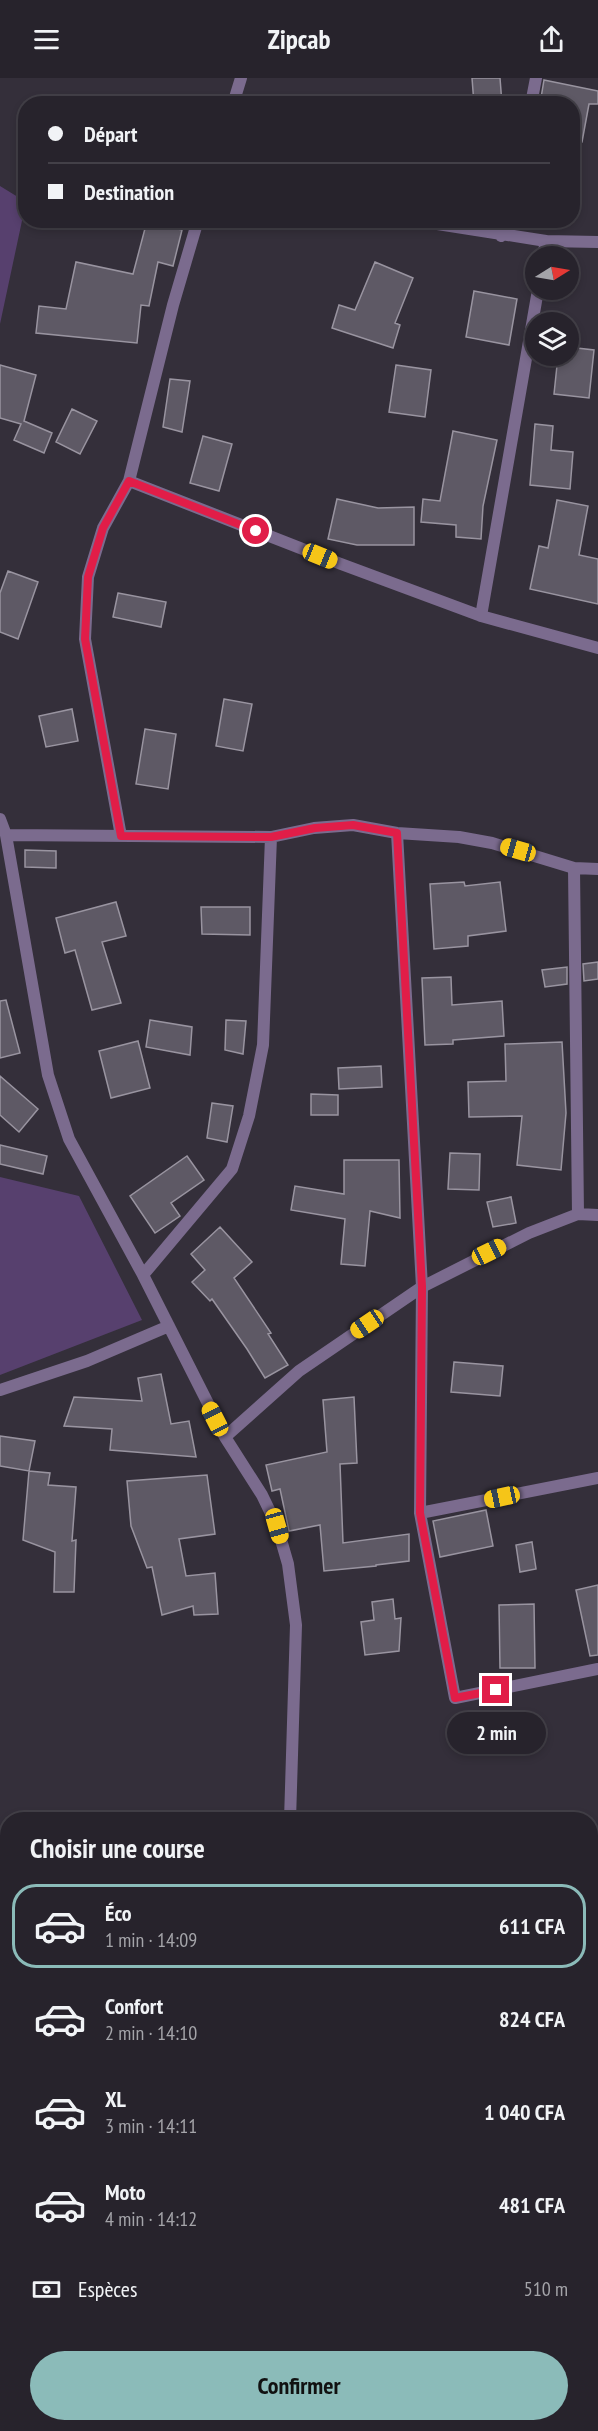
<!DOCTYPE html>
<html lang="fr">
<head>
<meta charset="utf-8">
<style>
  :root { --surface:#27232c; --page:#2f2b34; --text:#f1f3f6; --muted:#a4a4a9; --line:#434048; --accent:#8bbbb9 }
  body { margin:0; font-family:"PT Sans Narrow",sans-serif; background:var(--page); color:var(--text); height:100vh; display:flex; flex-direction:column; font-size:22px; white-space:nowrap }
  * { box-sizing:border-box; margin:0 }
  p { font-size:20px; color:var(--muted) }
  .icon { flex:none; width:33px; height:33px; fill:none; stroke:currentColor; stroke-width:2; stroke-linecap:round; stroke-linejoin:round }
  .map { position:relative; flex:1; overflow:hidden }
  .side { position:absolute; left:0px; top:1734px; width:598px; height:620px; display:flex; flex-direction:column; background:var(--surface); border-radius:24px 24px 0 0; box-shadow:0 3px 9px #0003,0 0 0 2px var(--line) }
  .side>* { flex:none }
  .top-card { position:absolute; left:18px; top:18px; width:562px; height:132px; border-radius:24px; box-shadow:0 3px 9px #0003,0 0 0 2px var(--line); display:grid; align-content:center; height:132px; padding:0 30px; background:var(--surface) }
  .needle { width:39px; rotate:79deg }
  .controls { position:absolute; left:525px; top:168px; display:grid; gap:12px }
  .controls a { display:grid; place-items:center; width:54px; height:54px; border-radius:50%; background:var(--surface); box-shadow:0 3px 9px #0003,0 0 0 2px var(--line); font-size:30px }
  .end { position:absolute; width:27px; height:27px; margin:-14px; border:8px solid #e11d48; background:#fff; box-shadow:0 0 0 3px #fff }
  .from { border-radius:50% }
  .bubble { position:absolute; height:42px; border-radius:21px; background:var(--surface); box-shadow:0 3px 9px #0003,0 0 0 2px var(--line); font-size:20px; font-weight:800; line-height:42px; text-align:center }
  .car { position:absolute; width:18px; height:36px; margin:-18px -9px; border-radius:8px; box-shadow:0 0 4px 2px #0007; background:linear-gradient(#f5c518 24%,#345 0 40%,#f5c518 0 76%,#345 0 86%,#f5c518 0) }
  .top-card b { display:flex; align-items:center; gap:21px; height:57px; font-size:22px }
  .top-card b+b { border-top:2px solid var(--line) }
  .top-card i { width:15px; height:15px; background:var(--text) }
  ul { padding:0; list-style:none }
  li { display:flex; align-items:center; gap:18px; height:84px; margin:0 12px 9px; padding:0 18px; border:3px solid transparent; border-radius:24px }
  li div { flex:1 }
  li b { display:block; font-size:22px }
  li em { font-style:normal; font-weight:800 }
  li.on { border-color:var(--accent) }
  li>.icon { width:54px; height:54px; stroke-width:1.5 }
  h2 { padding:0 30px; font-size:27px; line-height:72px }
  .pay { display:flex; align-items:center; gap:15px; height:66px; padding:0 30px; font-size:22px }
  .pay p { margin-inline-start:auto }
  .primary-button { display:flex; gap:12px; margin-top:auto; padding:12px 30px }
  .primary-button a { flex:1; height:69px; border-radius:36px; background:var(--accent); color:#111; font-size:24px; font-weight:800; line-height:69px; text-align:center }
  header { display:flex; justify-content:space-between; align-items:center; height:78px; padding:0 30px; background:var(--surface); font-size:27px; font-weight:800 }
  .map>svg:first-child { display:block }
  .built { fill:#3e3646 }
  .green { fill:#57406e }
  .building { fill:#5e5965; stroke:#9994a0; stroke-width:1.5 }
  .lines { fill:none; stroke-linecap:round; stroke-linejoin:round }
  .street { stroke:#7b6b8e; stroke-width:12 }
  .route { stroke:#e11d48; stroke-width:8 }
</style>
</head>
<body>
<header><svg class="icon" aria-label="menu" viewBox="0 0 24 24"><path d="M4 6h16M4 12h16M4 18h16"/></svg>Zipcab<svg class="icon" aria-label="share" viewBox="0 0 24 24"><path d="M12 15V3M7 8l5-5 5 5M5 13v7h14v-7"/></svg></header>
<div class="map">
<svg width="598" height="2353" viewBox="0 0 598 2353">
  <rect width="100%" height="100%" fill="#342f3a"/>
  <path class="built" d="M200,2346H452V2353H199Z"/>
  <path class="green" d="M0,108L26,124L0,246Z
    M0,1099L79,1118L142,1242L0,1297Z"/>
  <path class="building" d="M472,0H500L502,26H474Z
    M544,2L598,13V26H589L582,64L573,63V26H540Z
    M147,143L182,152L173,188L158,184L149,228L141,227L137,265L36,255L39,228L66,231L76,184L133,196Z
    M375,184L413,200L395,245L400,247L393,270L332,250L339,227L355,232Z
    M474,213L517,221L509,267L466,259Z
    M568,269L594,272L589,320L554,316L558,278H568Z
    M0,287L36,297L24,343L52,355L44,375L14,362L21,346L0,340Z
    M396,287L431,292L425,339L389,334Z
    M170,301L190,303L182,354L163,349Z
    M72,331L97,343L80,376L56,364Z
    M535,346L553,348L551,372L573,374L570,411L530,407Z
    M453,353L497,362L483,428L481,461L456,459V447L421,444L423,421L440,423Z
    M203,358L232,366L219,413L190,405Z
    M337,421L378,430L414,429V467H357L328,461Z
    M557,422L588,428L579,477L598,481V526L530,511L539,468L548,470Z
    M8,493L38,504L18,561L0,554V515Z
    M118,515L166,524L161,549L113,539Z
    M224,621L252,626L243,673L216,668Z
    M72,631L78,663L46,669L39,638Z
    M145,651L176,656L168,711L136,706Z
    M25,772L56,773V790L25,789Z
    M464,804L465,808L500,804L506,853L468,858V868L434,871L430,806Z
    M116,824L126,858L102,864L121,925L92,932L75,872L65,875L56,840Z
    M201,829H250V857L202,856Z
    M598,884V901L584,903L583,886Z
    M567,889V906L545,909L542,892Z
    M451,899L452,927L502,923L504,958L453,962V966L425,967L422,900Z
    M6,922L20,975L0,980V923Z
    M150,942L192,949L190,977L146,969Z
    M226,942L246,943L243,976L225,972Z
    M138,963L150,1010L111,1020L99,973Z
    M562,964L566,1035L561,1092L517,1087L522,1038L469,1039L468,1004L506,1003L505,966Z
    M381,988L382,1009L339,1011L338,990Z
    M0,998L38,1031L19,1054L0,1037Z
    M311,1016L338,1017V1037H311Z
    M212,1025L233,1028L227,1064L207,1060Z
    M0,1067L47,1078L43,1096L0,1086Z
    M450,1075L480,1076L479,1112L448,1111Z
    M187,1078L204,1102L171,1125L180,1138L155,1155L130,1118Z
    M344,1082H399L400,1140L370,1133L365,1188L341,1186L345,1141L291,1132L295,1108L344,1116Z
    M511,1119L516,1145L493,1149L487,1124Z
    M220,1149L252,1184L234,1200L271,1255L268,1256L288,1287L265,1300L247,1271L212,1221L210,1223L192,1204L205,1192L191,1176Z
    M454,1284L503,1288L500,1318L451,1314Z
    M161,1296L171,1346L189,1343L196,1379L110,1372L112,1351L64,1348L74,1319L142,1323L138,1300Z
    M354,1319L357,1385L340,1386L343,1465L409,1456V1483L376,1487V1488L324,1493L320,1447L289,1453L280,1411L272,1413L266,1387L327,1374L323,1322Z
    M0,1358L35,1363L29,1393L0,1388Z
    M29,1393L50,1395L48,1407L76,1409L72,1463L76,1462L74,1514H54L55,1474L23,1462Z
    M207,1397L215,1456L179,1461L186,1498L215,1495L218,1536L194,1537L193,1528L162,1537L152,1489L147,1490L131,1448L127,1403Z
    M486,1432L493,1468L440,1479L433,1443Z
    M532,1464L536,1491L520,1494L516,1467Z
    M598,1507V1577L590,1578L576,1512Z
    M393,1521L395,1541L401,1540L399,1573L365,1577L361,1544L374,1542L372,1524Z
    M534,1526L535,1590H500L499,1527Z"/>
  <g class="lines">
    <path class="street" d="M233,26L241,0
      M531,26L536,0
      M412,142L546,163L598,164
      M501,158L505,142
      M543,178L546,163
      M129,403L341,486L481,538L598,570
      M481,538L538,212
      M0,741L6,757L48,997L69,1061L143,1197L225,1359L262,1417L277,1448L288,1486L296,1547L290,1742
      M397,755L422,1209L420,1435L455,1620L598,1591
      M6,757L271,759L314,750L353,747L397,755L459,759L492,765L574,790L598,791
      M121,758L85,561L88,499L103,450L129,403L173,227L198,142
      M574,790L578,1136
      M143,1197L232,1091L249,1038L263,967L271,759
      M0,1312L87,1283L169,1248
      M225,1359L299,1293L422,1209L529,1155L578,1136L598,1137
      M420,1435L598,1400
      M291,1739L309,1742
      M591,1761H598
      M0,2078L8,2079
      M591,2080L598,2079
      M0,2256L8,2257
      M191,2353L192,2346
      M466,2353V2346"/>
  </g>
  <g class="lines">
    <path class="route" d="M256,453L129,403L103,450L88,499L85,561L121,758L271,759L315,750L353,747L397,755L422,1209L420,1435L455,1620L496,1612"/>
  </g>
</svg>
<div class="controls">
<a><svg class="needle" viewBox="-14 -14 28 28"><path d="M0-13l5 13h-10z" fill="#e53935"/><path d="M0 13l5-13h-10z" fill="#a4a4a9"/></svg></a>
<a><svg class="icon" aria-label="layers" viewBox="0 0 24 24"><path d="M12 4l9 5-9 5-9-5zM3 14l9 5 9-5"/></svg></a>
</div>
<i class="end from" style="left:256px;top:453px"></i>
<i class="end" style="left:496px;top:1612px"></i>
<div class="bubble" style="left:447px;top:1634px;width:99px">2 min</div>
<i class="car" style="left:320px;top:478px;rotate:112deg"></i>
<i class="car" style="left:518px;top:772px;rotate:286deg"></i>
<i class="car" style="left:489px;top:1174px;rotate:64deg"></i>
<i class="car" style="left:367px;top:1246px;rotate:236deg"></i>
<i class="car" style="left:215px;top:1341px;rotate:333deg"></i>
<i class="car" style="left:502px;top:1419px;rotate:258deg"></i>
<i class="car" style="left:277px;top:1448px;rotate:164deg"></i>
<div class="top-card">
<b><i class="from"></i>Départ</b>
<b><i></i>Destination</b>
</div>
<section class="side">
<h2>Choisir une course</h2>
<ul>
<li class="on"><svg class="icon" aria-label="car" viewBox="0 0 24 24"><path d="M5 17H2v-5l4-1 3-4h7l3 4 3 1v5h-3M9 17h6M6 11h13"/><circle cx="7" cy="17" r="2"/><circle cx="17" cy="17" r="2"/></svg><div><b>Éco</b><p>1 min · 14:09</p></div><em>611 CFA</em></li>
<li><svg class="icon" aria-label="car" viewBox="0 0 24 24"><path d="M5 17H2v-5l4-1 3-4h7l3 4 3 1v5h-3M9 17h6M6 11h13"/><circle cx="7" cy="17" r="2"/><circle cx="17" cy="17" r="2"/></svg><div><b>Confort</b><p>2 min · 14:10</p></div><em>824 CFA</em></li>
<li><svg class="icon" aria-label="car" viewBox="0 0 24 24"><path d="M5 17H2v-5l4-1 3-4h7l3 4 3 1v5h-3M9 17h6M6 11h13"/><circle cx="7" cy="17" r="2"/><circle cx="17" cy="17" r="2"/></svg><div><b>XL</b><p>3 min · 14:11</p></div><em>1 040 CFA</em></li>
<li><svg class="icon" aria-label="car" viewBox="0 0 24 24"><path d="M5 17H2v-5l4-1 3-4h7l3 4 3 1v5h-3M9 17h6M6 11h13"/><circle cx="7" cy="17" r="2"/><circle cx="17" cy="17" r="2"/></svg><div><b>Moto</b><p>4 min · 14:12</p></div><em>481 CFA</em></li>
</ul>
<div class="pay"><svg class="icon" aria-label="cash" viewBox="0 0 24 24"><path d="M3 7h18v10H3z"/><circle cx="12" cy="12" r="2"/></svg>Espèces<p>510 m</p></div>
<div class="primary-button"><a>Confirmer</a></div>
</section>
</div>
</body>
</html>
